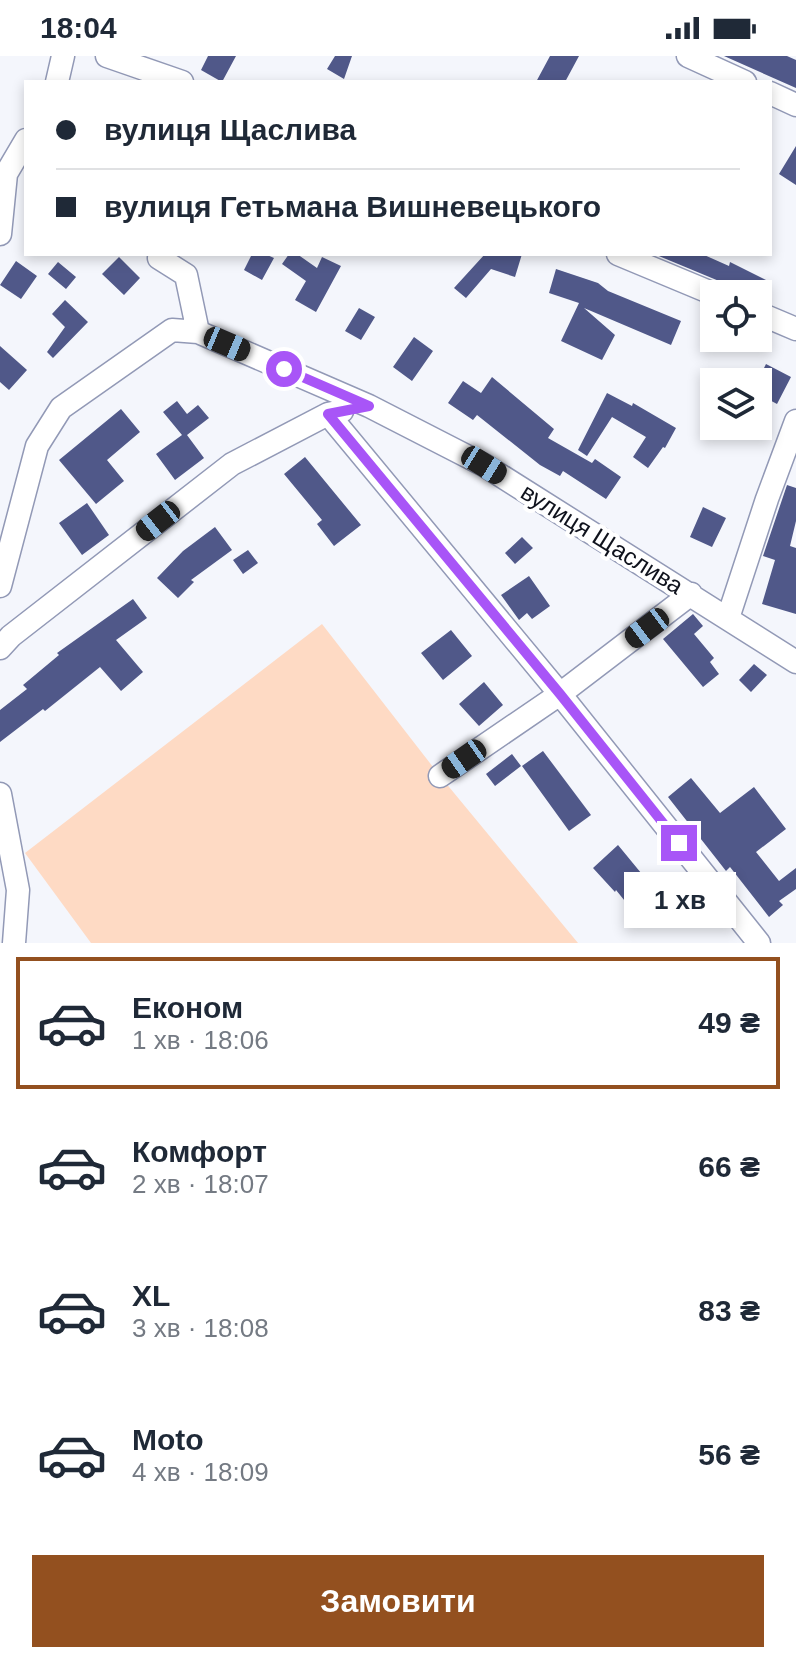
<!DOCTYPE html>
<html lang="uk">
<head>
<meta charset="utf-8">
<style>
  :root { --surface:#fff; --page:#f2f2f3; --text:#1f2937; --muted:#747a83; --line:#e0e1e3; --accent:#93501f }
  body { margin:0; font-family:Arial,sans-serif; background:var(--page); color:var(--text); height:100vh; display:flex; flex-direction:column; font-size:30px; white-space:nowrap }
  * { box-sizing:border-box; margin:0 }
  p { font-size:26px; color:var(--muted) }
  .icon { flex:none; width:44px; height:44px; fill:none; stroke:currentColor; stroke-width:2; stroke-linecap:round; stroke-linejoin:round }
  .map { position:relative; height:887px; overflow:hidden }
  .sheet { display:flex; flex-direction:column; background:var(--surface); flex:1 }
  .sheet>* { flex:none }
  .hud { position:absolute; left:24px; top:24px; width:748px; height:176px; border-radius:0px; box-shadow:0 4px 12px #0003; display:grid; align-content:center; height:176px; padding:0 32px; background:var(--surface) }
  .controls { position:absolute; left:700px; top:224px; display:grid; gap:16px }
  .controls a { display:grid; place-items:center; width:72px; height:72px; border-radius:0px; background:var(--surface); box-shadow:0 4px 12px #0003; font-size:40px }
  .end { position:absolute; width:36px; height:36px; margin:-18px; border:10px solid #a855f7; background:#fff; box-shadow:0 0 0 4px #fff }
  .from { border-radius:50% }
  .bubble { position:absolute; height:56px; border-radius:0px; background:var(--surface); box-shadow:0 4px 12px #0003; font-size:26px; font-weight:700; line-height:56px; text-align:center }
  .car { position:absolute; width:24px; height:48px; margin:-24px -12px; border-radius:10px; box-shadow:0 0 6px 2px #0007; background:linear-gradient(#222 24%,#8ab4d8 0 40%,#222 0 76%,#8ab4d8 0 86%,#222 0) }
  .hud b { display:flex; align-items:center; gap:28px; height:76px; font-size:30px }
  .hud b+b { border-top:2px solid var(--line) }
  .hud i { width:20px; height:20px; background:var(--text) }
  ul { padding:14px 0 0; list-style:none }
  li { display:flex; align-items:center; gap:24px; height:132px; margin:0 16px 12px; padding:0 16px; border:4px solid transparent; border-radius:0px }
  li div { flex:1 }
  li b { display:block; font-size:30px }
  li em { font-style:normal; font-weight:700 }
  li.selected { border-color:var(--accent) }
  li>.icon { width:72px; height:72px; stroke-width:1.5 }
  .action { display:flex; gap:16px; margin-top:auto; padding:16px 32px }
  .action a { flex:1; height:92px; border-radius:0px; background:var(--accent); color:#fff; font-size:32px; font-weight:700; line-height:92px; text-align:center }
  .status { display:flex; justify-content:space-between; align-items:center; height:56px; padding:0 40px; background:var(--surface); direction:ltr }
  .status svg { height:22px; fill:currentColor }
  .map>svg:first-child { display:block }
  .green { fill:#fedac4 }
  .building { fill:#505889 }
  .lines { fill:none; stroke-linecap:round; stroke-linejoin:round }
  .minor-casing { stroke:#9299b6; stroke-width:25 }
  .minor { stroke:#fff; stroke-width:22 }
  .route { stroke:#a855f7; stroke-width:10 }
  .labels { text-anchor:middle; stroke-width:8; stroke-linejoin:round; paint-order:stroke }
  .street-label { font-size:24px; fill:#0f121c; stroke:#fff }
</style>
</head>
<body>
<div class="status"><b>18:04</b><svg viewBox="0 0 49 12"><path d="M0 12V9h3v3zM5 12V6h3v6zM10 12V3h3v9zM15 12V0h3v12zM26 1h20v11H26zM47 4h2v5h-2z"/></svg></div>
<div class="map">
<svg width="796" height="887" viewBox="0 0 796 887">
  <rect width="100%" height="100%" fill="#f4f6fc"/>
  <path class="green" d="M322,568L440,720L578,887H91L25,797Z"/>
  <path class="building" d="M208,0H236L222,26L201,14Z
    M335,0H352L344,23L327,13Z
    M550,0H579L565,26H536Z
    M724,0H787L796,4V32Z
    M796,90V129L779,118Z
    M252,198H265L274,202L262,224L244,214Z
    M289,198H297L317,212L322,201L341,210L316,256L295,244L306,225L282,208Z
    M485,198H522L515,221L491,213L466,242L454,232Z
    M654,198H702L729,210L730,206L770,226L763,238H728L726,230L719,225Z
    M119,201L140,222L124,239L102,218Z
    M16,205L37,220L21,243L0,229Z
    M58,206L76,221L66,233L48,218Z
    M556,213L598,227L608,235L681,265L671,289L584,252L615,279L602,304L561,285L579,247L549,237Z
    M65,244L88,266L53,302L47,296L65,271L52,258Z
    M359,252L375,261L361,284L345,275Z
    M414,281L433,295L412,325L393,311Z
    M0,290L27,314L9,334L0,326Z
    M766,308L791,321L777,348L758,338V324Z
    M492,321L554,373L548,382L592,407L595,403L621,421L606,443L563,415L560,420L540,409L477,359L473,364L448,347L463,325L481,337Z
    M607,337L632,350L633,347L676,372L665,392L663,391L648,412L633,401L646,381L612,361L587,400L578,394Z
    M177,345L187,358L198,349L209,362L187,379L204,402L175,424L156,398L182,379L163,356Z
    M121,353L140,376L107,404L124,425L96,448L59,404Z
    M305,401L361,469L334,490L317,468L322,464L284,418Z
    M787,429L796,432V465L790,490L796,492V558L762,548L775,504L763,500Z
    M87,447L109,479L82,499L59,467Z
    M703,451L726,462L712,491L690,481Z
    M215,471L232,494L191,524L194,526L178,542L157,522L183,495Z
    M522,481L533,492L515,508L505,497Z
    M248,494L258,507L243,518L233,504Z
    M529,520L550,550L532,563L527,557L519,564L501,539Z
    M133,543L147,562L116,584L143,616L121,635L100,611L45,655L43,653L0,686V654L27,633L23,629L59,599L57,597Z
    M693,558L703,570L694,578L714,602L710,606L719,618L703,631L663,583Z
    M451,574L472,600L443,624L421,597Z
    M754,608L767,619L751,636L739,624Z
    M484,626L503,649L479,670L459,648Z
    M543,695L591,759L569,775L522,710Z
    M512,698L521,710L495,730L486,718Z
    M691,722L720,757L754,731L786,773L756,796L779,825L796,812V833L779,845L783,849L769,861L730,811L726,815L668,741Z
    M618,789L669,851L645,870L616,834L615,836L593,812Z"/>
  <g class="lines">
    <defs>
      <path id="minor" d="M107,0L182,26
        M688,0L745,26
        M57,26L63,0
        M770,37L796,49
        M0,178L6,118L26,84
        M618,198L714,238
        M159,202L186,219L198,276
        M758,257L796,273
        M328,358L560,638L759,887
        M0,530L37,390L61,352L172,274L198,276L369,350L484,409L796,606
        M728,562L767,443L796,365
        M0,592L11,580L232,408L328,358L342,355
        M440,720L560,638L691,538
        M0,738L18,834L14,887"/>
    </defs>
    <use href="#minor" class="minor-casing"/>
    <use href="#minor" class="minor"/>
  </g>
  <g class="lines">
    <path class="route" d="M284,313L369,350L328,358L560,638L679,787"/>
  </g>
  <g class="labels">
    <g class="street-label">
      <text transform="translate(602 483) rotate(32)" y="8">вулиця Щаслива</text>
    </g>
  </g>
</svg>
<div class="controls">
<a><svg class="icon" aria-label="locate" viewBox="0 0 24 24"><circle cx="12" cy="12" r="6"/><path d="M12 2v4M12 18v4M2 12h4M18 12h4"/></svg></a>
<a><svg class="icon" aria-label="layers" viewBox="0 0 24 24"><path d="M12 4l9 5-9 5-9-5zM3 14l9 5 9-5"/></svg></a>
</div>
<i class="end from" style="left:284px;top:313px"></i>
<i class="end" style="left:679px;top:787px"></i>
<div class="bubble" style="left:624px;top:816px;width:112px">1 хв</div>
<i class="car" style="left:227px;top:288px;rotate:113deg"></i>
<i class="car" style="left:484px;top:409px;rotate:122deg"></i>
<i class="car" style="left:158px;top:465px;rotate:232deg"></i>
<i class="car" style="left:647px;top:572px;rotate:233deg"></i>
<i class="car" style="left:464px;top:703px;rotate:235deg"></i>
<div class="hud">
<b><i class="from"></i>вулиця Щаслива</b>
<b><i></i>вулиця Гетьмана Вишневецького</b>
</div>
</div>
<section class="sheet">
<ul>
<li class="selected"><svg class="icon" aria-label="car" viewBox="0 0 24 24"><path d="M5 17H2v-5l4-1 3-4h7l3 4 3 1v5h-3M9 17h6M6 11h13"/><circle cx="7" cy="17" r="2"/><circle cx="17" cy="17" r="2"/></svg><div><b>Економ</b><p>1 хв · 18:06</p></div><em>49 ₴</em></li>
<li><svg class="icon" aria-label="car" viewBox="0 0 24 24"><path d="M5 17H2v-5l4-1 3-4h7l3 4 3 1v5h-3M9 17h6M6 11h13"/><circle cx="7" cy="17" r="2"/><circle cx="17" cy="17" r="2"/></svg><div><b>Комфорт</b><p>2 хв · 18:07</p></div><em>66 ₴</em></li>
<li><svg class="icon" aria-label="car" viewBox="0 0 24 24"><path d="M5 17H2v-5l4-1 3-4h7l3 4 3 1v5h-3M9 17h6M6 11h13"/><circle cx="7" cy="17" r="2"/><circle cx="17" cy="17" r="2"/></svg><div><b>XL</b><p>3 хв · 18:08</p></div><em>83 ₴</em></li>
<li><svg class="icon" aria-label="car" viewBox="0 0 24 24"><path d="M5 17H2v-5l4-1 3-4h7l3 4 3 1v5h-3M9 17h6M6 11h13"/><circle cx="7" cy="17" r="2"/><circle cx="17" cy="17" r="2"/></svg><div><b>Moto</b><p>4 хв · 18:09</p></div><em>56 ₴</em></li>
</ul>
<div class="action"><a>Замовити</a></div>
</section>
</body>
</html>
